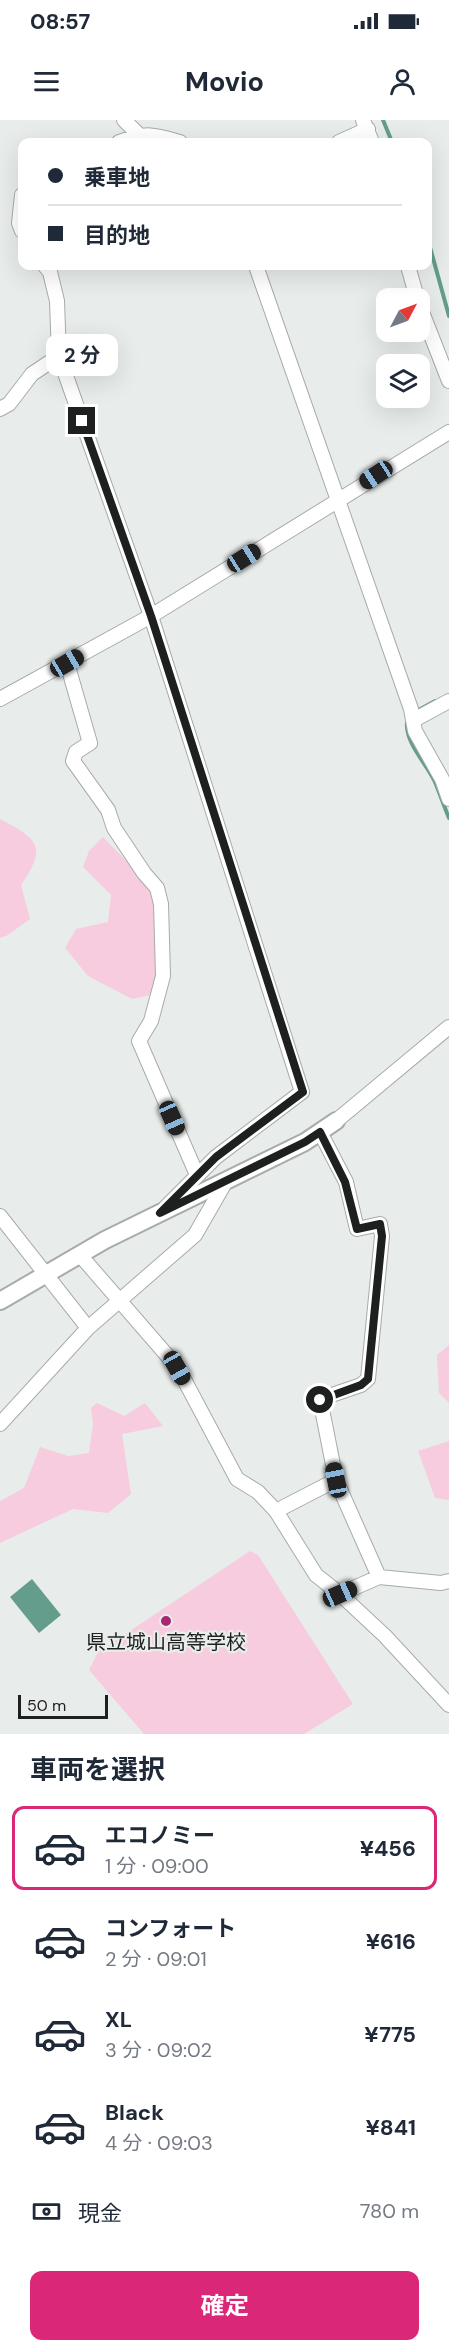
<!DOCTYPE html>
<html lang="ja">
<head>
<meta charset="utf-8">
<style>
  :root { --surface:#fff; --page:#f6f6f7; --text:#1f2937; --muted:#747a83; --line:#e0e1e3; --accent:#db2777 }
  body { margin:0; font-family:"DM Sans","Noto Sans JP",sans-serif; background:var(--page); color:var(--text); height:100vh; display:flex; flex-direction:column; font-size:22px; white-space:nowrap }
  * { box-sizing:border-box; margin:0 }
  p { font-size:20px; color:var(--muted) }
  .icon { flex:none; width:33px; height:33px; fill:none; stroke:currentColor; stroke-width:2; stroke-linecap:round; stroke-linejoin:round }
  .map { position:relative; height:1614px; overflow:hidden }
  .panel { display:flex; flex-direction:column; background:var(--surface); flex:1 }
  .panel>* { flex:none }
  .banner { position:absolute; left:18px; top:18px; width:414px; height:132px; border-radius:12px; box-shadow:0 6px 24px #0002; display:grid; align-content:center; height:132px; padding:0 30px; background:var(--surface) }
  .needle { width:39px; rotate:49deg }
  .controls { position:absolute; left:376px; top:168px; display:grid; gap:12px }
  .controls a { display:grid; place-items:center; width:54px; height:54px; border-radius:12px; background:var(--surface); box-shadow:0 6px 24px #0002; font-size:30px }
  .scale { position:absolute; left:18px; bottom:15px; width:90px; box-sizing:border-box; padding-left:6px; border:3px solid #1e1f1f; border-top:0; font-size:16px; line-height:21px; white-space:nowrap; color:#1e1f1f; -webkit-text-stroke:4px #e8edeb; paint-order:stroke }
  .end { position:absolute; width:27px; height:27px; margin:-14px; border:8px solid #1e1f1f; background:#fff; box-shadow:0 0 0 3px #fff }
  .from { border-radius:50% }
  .bubble { position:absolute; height:42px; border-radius:12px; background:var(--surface); box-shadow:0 6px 24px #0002; font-size:20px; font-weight:700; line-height:42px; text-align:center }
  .car { position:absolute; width:18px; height:36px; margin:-18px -9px; border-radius:8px; box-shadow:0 0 4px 2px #0007; background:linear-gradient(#222 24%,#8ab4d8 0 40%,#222 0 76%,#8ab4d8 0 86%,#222 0) }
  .banner b { display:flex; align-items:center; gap:21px; height:57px; font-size:22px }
  .banner b+b { border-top:2px solid var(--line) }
  .banner i { width:15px; height:15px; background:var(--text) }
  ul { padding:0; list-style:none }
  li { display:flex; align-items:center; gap:18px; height:84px; margin:0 12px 9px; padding:0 18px; border:3px solid transparent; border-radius:12px }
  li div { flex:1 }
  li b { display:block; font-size:22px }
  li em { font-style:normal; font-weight:700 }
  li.current { border-color:var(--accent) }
  li>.icon { width:54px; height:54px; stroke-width:1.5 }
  h2 { padding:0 30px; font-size:27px; line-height:72px }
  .pay { display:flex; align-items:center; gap:15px; height:66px; padding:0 30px; font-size:22px }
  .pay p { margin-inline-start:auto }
  .primary-button { display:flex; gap:12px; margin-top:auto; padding:12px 30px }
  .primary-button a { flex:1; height:69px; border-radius:12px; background:var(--accent); color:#fff; font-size:24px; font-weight:700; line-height:69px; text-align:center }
  .status { display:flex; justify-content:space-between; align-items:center; height:42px; padding:0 30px; background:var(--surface); direction:ltr }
  .status svg { height:16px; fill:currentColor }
  header { display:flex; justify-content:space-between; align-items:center; height:78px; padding:0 30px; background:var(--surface); font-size:27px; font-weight:700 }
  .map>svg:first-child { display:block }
  .green { fill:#f7ccde }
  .water { fill:#649d8b }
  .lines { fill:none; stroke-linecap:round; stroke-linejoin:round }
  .stream { stroke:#649d8b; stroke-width:4 }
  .minor-casing { stroke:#a7aba9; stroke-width:16 }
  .tertiary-casing { stroke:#a7aba9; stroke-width:20 }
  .minor { stroke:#fff; stroke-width:14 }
  .tertiary { stroke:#fff; stroke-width:16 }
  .route { stroke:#1e1f1f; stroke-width:8 }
  .poi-dot { fill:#ab2772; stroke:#e8edeb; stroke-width:2 }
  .labels { text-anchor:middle; stroke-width:4.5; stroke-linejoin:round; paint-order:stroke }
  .poi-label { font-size:20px; fill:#1e1f1f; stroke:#e8edeb }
</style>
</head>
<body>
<div class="status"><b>08:57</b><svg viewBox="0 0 49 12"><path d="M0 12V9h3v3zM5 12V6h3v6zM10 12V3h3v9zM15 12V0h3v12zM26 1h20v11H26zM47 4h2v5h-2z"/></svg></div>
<header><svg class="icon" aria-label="menu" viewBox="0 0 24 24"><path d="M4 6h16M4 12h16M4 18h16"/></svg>Movio<svg class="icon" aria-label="person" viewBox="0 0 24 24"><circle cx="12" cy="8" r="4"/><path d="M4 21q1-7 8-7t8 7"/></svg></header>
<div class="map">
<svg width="449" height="1614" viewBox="0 0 449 1614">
  <rect width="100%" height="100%" fill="#e8edeb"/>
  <path class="green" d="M0,699C38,719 48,726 21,765L30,799L8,815L0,818Z
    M103,717L138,753L154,776L157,855L151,875L132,879L88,856L65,828L76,809L108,802L111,775L83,747L89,731Z
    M449,1225V1283L439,1273L437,1235Z
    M97,1283L124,1296L145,1283L163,1306L122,1314L131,1374L108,1393L73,1389L0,1423V1381L24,1368L40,1327L68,1336L89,1333L93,1304L91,1288Z
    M449,1321V1380L435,1378L418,1331Z
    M250,1431L258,1435L353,1584L304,1614H144L89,1550L98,1532Z"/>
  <path class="water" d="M32,1459L61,1495L39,1513L10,1477Z"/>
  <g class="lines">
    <path class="stream" d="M383,0L392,22
      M428,120L449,196
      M415,592L435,581
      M407,602C405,623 427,644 435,662C440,674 444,686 449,698"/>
    <defs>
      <path id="minor" d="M124,0L139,15
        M363,0L372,22
        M119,22C147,12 151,14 180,22
        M339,22L368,9
        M22,75L19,103L22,111
        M45,146L50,152L57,181L59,236L151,496L302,972L216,1037L165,1088
        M256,146L411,589L415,611L442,659L449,679
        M408,146L417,178
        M420,187L449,261
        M0,289L9,284L32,254L59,236
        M67,543L90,623L76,632L73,641L108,690L114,708L144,753L157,768L161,784L163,856L151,901L139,921L197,1055
        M0,579L151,496L449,312
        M414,600L449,581
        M336,1001L449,907
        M0,1096L88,1208
        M80,1135L178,1248L237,1359L258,1372L276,1391L316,1455L340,1474L385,1516L449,1585
        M0,1304L88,1208L195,1115L226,1061
        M336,1360L379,1457
        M276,1391L336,1360L320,1279L361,1265L368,1259L382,1116L380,1104L357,1109L346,1062L320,1012
        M340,1474L379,1457L441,1463L449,1461"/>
      <path id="tertiary" d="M0,1181L105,1120L305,1022L336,1001"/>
    </defs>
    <use href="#minor" class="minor-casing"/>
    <use href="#tertiary" class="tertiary-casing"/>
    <use href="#minor" class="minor"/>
    <use href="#tertiary" class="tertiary"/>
  </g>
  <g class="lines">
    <path class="route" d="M82,301L151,496L303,972L216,1037L160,1093L305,1022L320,1012L345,1062L357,1109L380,1104L382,1116L368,1259L361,1265L320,1280"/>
  </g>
  <circle class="poi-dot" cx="166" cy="1501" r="6"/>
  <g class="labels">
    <g class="poi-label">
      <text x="166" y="1529">県立城山高等学校</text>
    </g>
  </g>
</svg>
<div class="controls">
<a><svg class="needle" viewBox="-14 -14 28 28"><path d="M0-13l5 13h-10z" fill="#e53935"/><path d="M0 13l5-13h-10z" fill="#747a83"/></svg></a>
<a><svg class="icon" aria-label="layers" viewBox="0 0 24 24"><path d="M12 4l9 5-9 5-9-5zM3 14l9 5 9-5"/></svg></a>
</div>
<div class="scale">50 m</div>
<i class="end from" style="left:320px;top:1280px"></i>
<i class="end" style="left:82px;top:301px"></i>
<div class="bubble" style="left:46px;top:214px;width:72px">2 分</div>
<i class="car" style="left:376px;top:355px;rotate:237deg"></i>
<i class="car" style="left:244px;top:438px;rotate:58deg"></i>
<i class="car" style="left:67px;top:543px;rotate:60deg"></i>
<i class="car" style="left:172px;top:998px;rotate:156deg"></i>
<i class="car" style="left:177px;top:1248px;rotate:151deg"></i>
<i class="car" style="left:336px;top:1360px;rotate:349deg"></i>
<i class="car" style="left:340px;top:1474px;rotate:66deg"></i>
<div class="banner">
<b><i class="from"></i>乗車地</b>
<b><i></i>目的地</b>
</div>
</div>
<section class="panel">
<h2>車両を選択</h2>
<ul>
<li class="current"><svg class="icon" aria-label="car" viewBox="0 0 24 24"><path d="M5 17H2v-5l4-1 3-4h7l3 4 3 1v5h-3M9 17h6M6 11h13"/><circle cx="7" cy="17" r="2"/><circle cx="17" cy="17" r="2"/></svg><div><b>エコノミー</b><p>1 分 · 09:00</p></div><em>¥456</em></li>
<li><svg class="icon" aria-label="car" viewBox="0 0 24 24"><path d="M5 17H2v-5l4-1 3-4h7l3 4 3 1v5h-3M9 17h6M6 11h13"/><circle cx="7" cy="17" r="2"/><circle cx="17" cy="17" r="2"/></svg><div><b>コンフォート</b><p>2 分 · 09:01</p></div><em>¥616</em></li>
<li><svg class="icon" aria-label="car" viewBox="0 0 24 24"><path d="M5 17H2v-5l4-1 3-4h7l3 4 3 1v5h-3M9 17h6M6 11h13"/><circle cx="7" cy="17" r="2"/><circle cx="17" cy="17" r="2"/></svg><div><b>XL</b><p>3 分 · 09:02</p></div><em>¥775</em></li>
<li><svg class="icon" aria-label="car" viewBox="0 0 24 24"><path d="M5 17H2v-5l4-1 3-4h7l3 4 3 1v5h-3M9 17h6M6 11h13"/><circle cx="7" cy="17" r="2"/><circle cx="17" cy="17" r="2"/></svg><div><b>Black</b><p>4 分 · 09:03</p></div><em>¥841</em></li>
</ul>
<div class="pay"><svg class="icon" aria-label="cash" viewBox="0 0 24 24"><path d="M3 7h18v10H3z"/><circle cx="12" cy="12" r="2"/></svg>現金<p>780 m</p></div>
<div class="primary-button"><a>確定</a></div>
</section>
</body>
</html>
